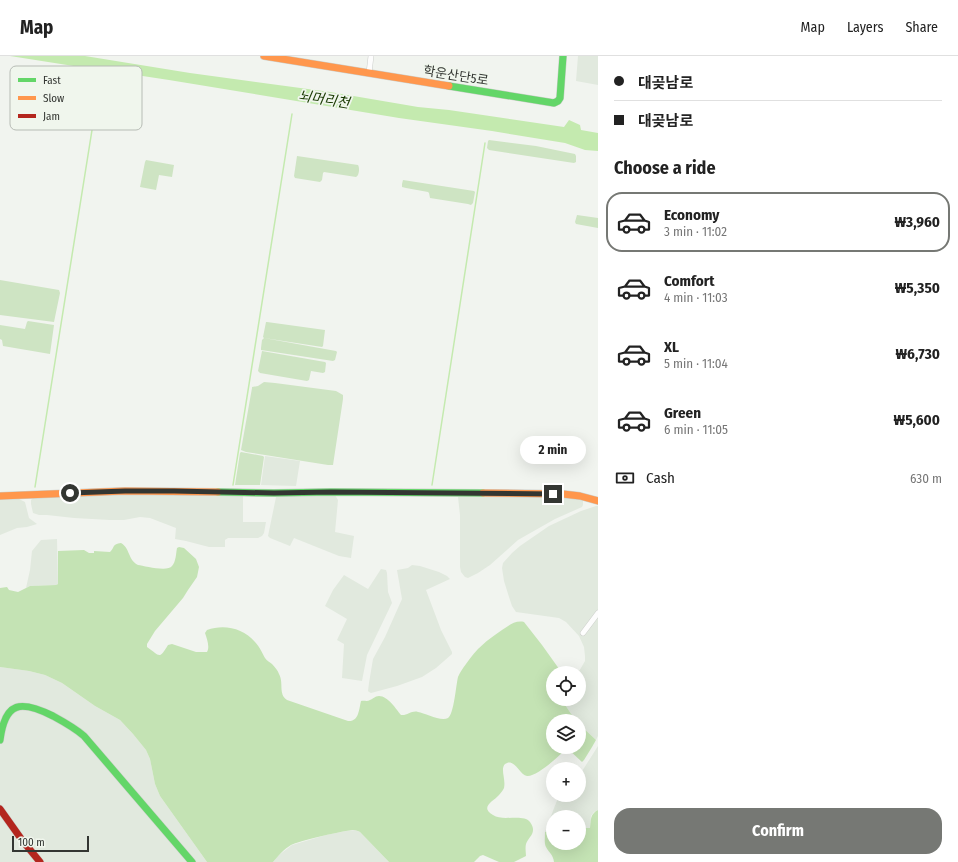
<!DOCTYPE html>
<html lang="en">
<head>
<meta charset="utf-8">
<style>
  :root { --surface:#fff; --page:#f6f6f6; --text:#222; --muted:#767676; --line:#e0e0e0; --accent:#767874 }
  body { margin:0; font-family:"Fira Sans Condensed","Noto Sans KR",sans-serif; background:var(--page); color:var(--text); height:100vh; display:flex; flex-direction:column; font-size:15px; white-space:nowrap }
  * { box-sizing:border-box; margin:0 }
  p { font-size:13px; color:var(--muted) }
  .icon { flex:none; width:22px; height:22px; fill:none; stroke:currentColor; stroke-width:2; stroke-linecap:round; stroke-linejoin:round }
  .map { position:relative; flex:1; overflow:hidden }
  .drawer { display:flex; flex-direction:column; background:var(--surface); width:360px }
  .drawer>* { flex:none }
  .top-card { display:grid; align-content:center; height:88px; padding:0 16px; background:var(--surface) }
  .tools { position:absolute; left:546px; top:610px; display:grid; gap:8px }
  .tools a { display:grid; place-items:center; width:40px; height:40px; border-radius:50%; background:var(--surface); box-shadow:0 4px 16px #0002; font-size:20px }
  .scale { position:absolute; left:12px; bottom:10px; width:77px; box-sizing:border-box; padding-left:4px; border:2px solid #333632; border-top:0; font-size:11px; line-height:14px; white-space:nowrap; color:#333632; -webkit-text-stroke:3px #f0f6ed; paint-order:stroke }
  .end { position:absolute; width:18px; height:18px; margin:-9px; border:5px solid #333632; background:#fff; box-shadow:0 0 0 2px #fff }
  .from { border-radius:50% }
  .bubble { position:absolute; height:28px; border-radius:14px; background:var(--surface); box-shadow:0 4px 16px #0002; font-size:13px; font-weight:700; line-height:28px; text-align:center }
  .top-card b { display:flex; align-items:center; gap:14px; height:38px; font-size:15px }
  .top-card b+b { border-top:1px solid var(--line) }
  .top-card i { width:10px; height:10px; background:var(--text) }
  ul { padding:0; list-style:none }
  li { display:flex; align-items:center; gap:12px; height:60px; margin:0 8px 6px; padding:0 8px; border:2px solid transparent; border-radius:16px }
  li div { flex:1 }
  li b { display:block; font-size:15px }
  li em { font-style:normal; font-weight:700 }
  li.selected { border-color:var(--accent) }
  li>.icon { width:36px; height:36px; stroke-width:1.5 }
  h2 { padding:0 16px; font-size:18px; line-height:48px }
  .pay { display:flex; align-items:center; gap:10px; height:44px; padding:0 16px; font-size:15px }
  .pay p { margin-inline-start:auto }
  .cta { display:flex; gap:8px; margin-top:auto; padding:8px 16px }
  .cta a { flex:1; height:46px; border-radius:16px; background:var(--accent); color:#fff; font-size:16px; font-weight:700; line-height:46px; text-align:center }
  header { display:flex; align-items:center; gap:24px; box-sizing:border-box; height:56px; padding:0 20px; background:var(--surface); border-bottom:1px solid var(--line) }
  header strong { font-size:19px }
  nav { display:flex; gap:22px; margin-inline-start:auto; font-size:14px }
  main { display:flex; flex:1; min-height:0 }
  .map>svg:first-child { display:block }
  .built { fill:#e1e9de }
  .green { fill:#cee4c3 }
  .forest { fill:#c4e3b4 }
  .water { fill:#c4eaaf }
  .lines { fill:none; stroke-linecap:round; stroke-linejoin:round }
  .stream { stroke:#c4eaaf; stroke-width:1.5 }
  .street-casing { stroke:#ccceca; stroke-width:6 }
  .fast-casing { stroke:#ccceca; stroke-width:8 }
  .slow-casing { stroke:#ccceca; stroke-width:8 }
  .jam-casing { stroke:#ccceca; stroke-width:8 }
  .street { stroke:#fdfdfd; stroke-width:5 }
  .fast { stroke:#63d668; stroke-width:7 }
  .slow { stroke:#ff974d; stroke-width:7 }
  .jam { stroke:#b3261e; stroke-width:7 }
  .route { stroke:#333632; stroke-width:5 }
  .labels { text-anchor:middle; stroke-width:3.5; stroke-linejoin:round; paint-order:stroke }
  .street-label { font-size:13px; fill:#333632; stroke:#f0f6ed }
  .water-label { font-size:14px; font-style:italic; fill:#183900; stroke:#f0f6ed }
  .key { fill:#f0f6ed; stroke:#b7bcb5; stroke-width:1 }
  .key-label { font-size:11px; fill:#333632 }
</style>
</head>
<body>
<header>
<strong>Map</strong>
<nav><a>Map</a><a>Layers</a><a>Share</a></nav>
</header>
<main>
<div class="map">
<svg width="598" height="806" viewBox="0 0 598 806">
  <rect width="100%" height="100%" fill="#f1f4ef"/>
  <path class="built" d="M578,0H598V29L576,25Z
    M265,400L300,405L296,430L261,429Z
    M119,438L243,439V466H266L264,477L262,480L258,482H228L225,484V491H209L186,485L175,483L176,472L150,462L140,461L124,464H110L74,462L47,459H39L33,457L31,448V444L33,442Z
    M279,439H335L338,444L335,476L354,480L351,502L339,500L294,482L290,490L270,482L268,480L275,446L276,441Z
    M458,441H565L582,443L583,445V449L582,451L555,463L518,484L490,509L478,517L468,522L465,521L461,516L460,511V459Z
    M19,443L25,446L29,462L37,468L27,471L17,472L0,479V444Z
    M596,450H598V680L596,684L579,668V665H576L561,643H579L578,617L585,605V600L584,591L579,580L566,566L559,562L516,556L512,550L509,541L504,525L502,512L503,507L512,497L520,490L549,470L581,455Z
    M57,483L58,528L56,529L30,530L26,532L30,514L32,495L41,484Z
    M412,509L420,510L439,516L447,520L450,523L426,534L441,574L452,596V598L436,612L422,621L397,630L371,637L369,636L368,635L369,627L373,603L385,581L402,543L397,514L408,512Z
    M381,513L386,514L387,517L388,536L391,544L392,547L390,551L367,599L362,625L342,622L344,588L337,584L347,563L325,550L333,534L344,519L368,533Z
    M0,611L29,615L45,619L62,627L95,650L120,664L133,678L146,694L150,703L155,728L160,740L207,806H0Z
    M598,690V754L594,756L591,760L590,772H579V761H553V775L545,776L549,765L558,742L561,739H579V720Z
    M355,774L360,776L389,806H273L279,799L292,789L326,779L346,775Z"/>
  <path class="green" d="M489,84L536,90L575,98L576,100V106L574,107L489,94L487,92L488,85Z
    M297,100L358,109C360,112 359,120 356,121L324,116L323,117L322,124L320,126L295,122L294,120Z
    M146,104L174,109L172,121L159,119L156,134L140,131L145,106Z
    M403,124L474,135L475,136L473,147L471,149L468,148L430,142L429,137L428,136L406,132L402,131V128Z
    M577,159L598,162V172L576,168L575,166Z
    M0,224L59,234L60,237L54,266L0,259Z
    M28,265L54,269L50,298L3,290L2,284L0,283V269L25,273L27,266Z
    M267,266L325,274L323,290L322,291L264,282L263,281L266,266Z
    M264,282L336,295L337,296L335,304L333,305L261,294V292L262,284Z
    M262,295L325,306L326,307L325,316L323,317L311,315L309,324L307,325L260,317L258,315Z
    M264,326L275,327L336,335L343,339V343L333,409H328L246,396L241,394L252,332V331L258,330Z
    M241,396L263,400L264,401L260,429H235L240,397Z"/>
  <path class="forest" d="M121,487C130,492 128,504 138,509C144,510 168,516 172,510C176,506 176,497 177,492L179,491L184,492L196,503L199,511L197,521L188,534L183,542L155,575L147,588V591C160,600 159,604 168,589L172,588L196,596H207C210,591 207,583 205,577L207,574C224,568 243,572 255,586C260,591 262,597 265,602C267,605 270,606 272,608C275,611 278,615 279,618C284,627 278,638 287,644L348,665C359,666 359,653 361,645C364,644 367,646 370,644C373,643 375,640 379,640C388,640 396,653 401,659C407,660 412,654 418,656C425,657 441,666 448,662C454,658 456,629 458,621C460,616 463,612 466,608C477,592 486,585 502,574C508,570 515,564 524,566L542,589L562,617H553V643H561L576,665H553V691H579V668L596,684L592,691L584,704L582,706L567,692C560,699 537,721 527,720C520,719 514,701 505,708C500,713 506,723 504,732C503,734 501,737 499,739C494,745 479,751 493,759C503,766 523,757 530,766C538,777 528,781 526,788C525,792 526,797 526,800L514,806H499L483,799L480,800L474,806H389L360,776C358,775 356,774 354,774C346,774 298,785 291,789C284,793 278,800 273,806H207L160,740L155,728L150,703L146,694L133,678L120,664L95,650L62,627L45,619L29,615L0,611V532L7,531L9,534L18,536L30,530L56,529L58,528V495L84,494L89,497H94V495L110,496C115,491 112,488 121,487Z
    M598,754V806H554C553,798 549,797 546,791C544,787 545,781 545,776L553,775V787H579V772H590C591,764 590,758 598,754Z"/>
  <path class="water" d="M10,0H85L190,17L330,36L418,51L449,54L564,71L569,64L580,69L581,74L598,77V95L585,94L565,87L492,75L399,62L169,24L103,14L102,16H100L99,14Z"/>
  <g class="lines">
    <path class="stream" d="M233,429L292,58
      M432,429L485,87
      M35,431L100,24"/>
    <defs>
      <path id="street" d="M369,17L371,0
        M583,577L598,557"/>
      <path id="fast" d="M449,30L554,47L558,45L560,42L563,0
        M218,436L274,437L331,436L483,437
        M0,684C5,645 21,644 53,660C64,666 75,672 84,680L192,806"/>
      <path id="slow" d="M264,0L449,30
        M483,437L563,438L580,440L598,445
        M0,440L125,435L218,436"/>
      <path id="jam" d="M0,753L22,784L40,806"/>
    </defs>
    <use href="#street" class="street-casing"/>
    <use href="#fast" class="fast-casing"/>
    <use href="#slow" class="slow-casing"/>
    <use href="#jam" class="jam-casing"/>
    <use href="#street" class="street"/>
    <use href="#fast" class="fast"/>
    <use href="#slow" class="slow"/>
    <use href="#jam" class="jam"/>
  </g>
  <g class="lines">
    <path class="route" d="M70,437L125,435H174L274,437L331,436L553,438"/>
  </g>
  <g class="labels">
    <g class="street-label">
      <text transform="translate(456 19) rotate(9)" y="5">학운산단5로</text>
    </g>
    <g class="water-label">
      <text transform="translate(324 43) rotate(9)" y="5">뇌머리천</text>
    </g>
  </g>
  <rect x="10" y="10" width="132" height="64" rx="6" class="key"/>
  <rect x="18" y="22" width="18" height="4" fill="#63d668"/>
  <rect x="18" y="40" width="18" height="4" fill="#ff974d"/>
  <rect x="18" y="58" width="18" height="4" fill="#b3261e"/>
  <g class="key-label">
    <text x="43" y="28">Fast</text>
    <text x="43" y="46">Slow</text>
    <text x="43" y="64">Jam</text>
  </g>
</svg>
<div class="tools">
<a><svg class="icon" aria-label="locate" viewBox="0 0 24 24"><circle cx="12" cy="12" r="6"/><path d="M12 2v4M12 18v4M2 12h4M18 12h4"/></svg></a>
<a><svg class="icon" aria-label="layers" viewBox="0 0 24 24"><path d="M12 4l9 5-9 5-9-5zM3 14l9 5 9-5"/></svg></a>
<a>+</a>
<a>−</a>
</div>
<div class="scale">100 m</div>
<i class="end from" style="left:70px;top:437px"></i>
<i class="end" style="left:553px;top:438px"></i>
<div class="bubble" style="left:520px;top:380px;width:66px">2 min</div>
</div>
<section class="drawer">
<div class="top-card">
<b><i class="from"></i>대곶남로</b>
<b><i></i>대곶남로</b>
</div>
<h2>Choose a ride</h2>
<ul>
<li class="selected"><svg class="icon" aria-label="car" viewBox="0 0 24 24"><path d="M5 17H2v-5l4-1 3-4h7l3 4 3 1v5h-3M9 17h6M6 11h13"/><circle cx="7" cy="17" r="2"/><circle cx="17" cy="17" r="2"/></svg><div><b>Economy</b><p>3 min · 11:02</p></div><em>₩3,960</em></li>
<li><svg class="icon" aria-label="car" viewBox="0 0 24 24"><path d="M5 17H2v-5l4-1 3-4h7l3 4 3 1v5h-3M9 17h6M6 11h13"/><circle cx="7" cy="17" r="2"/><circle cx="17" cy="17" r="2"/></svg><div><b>Comfort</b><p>4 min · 11:03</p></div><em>₩5,350</em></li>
<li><svg class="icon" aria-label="car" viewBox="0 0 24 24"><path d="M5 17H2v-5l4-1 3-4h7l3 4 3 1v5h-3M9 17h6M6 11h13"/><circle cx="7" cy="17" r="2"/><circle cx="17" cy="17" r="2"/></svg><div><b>XL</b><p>5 min · 11:04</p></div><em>₩6,730</em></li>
<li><svg class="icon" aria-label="car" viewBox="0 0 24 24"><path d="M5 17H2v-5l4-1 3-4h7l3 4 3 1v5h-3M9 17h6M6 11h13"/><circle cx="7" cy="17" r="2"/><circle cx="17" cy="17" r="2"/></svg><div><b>Green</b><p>6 min · 11:05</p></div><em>₩5,600</em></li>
</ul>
<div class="pay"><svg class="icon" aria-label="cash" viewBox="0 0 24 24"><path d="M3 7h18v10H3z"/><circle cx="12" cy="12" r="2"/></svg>Cash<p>630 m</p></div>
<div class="cta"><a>Confirm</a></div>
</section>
</main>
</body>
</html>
